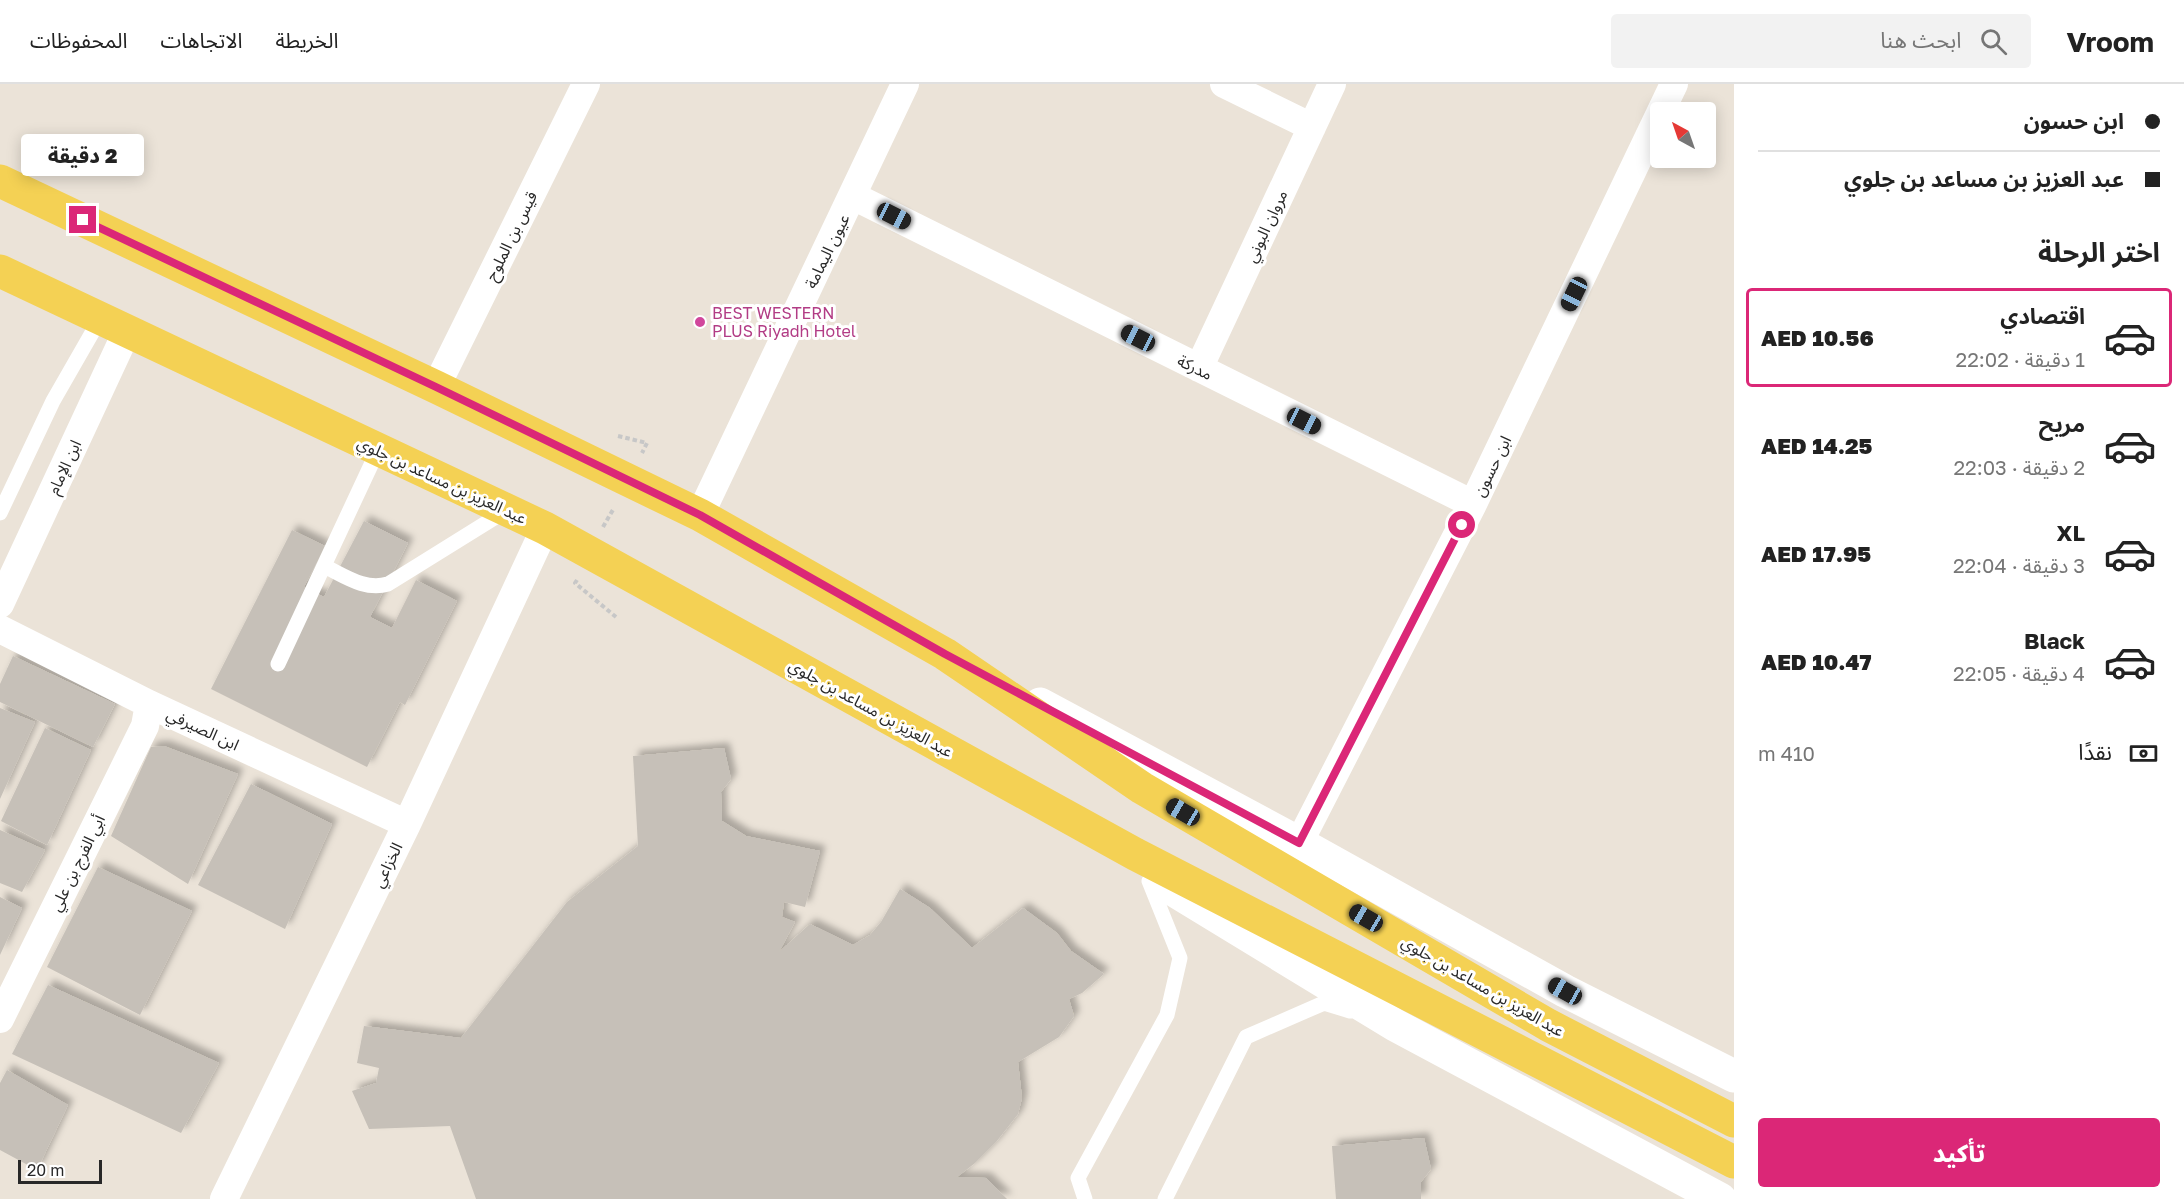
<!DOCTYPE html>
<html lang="ar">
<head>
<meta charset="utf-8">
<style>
  :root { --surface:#fff; --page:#f2f2f2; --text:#222; --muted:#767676; --line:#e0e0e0; --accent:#db2777 }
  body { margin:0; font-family:"Golos Text","Noto Sans Arabic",sans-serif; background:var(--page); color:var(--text); direction:rtl; height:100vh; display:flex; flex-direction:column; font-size:22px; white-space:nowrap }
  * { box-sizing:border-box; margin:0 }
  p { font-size:20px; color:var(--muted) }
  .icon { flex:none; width:33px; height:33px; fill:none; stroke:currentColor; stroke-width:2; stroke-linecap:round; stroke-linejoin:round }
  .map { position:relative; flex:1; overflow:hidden; direction:ltr }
  .sheet { display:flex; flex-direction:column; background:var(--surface); width:450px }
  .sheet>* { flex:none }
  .banner { display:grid; align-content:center; height:132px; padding:0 24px; background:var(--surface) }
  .needle { width:39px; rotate:320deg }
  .buttons { position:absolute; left:1650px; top:18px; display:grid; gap:12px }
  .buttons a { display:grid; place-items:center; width:66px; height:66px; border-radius:6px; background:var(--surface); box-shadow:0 3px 15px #0003; font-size:30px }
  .scale { position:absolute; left:18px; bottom:15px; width:84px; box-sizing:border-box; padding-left:6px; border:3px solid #282828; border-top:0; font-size:16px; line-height:21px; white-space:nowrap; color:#282828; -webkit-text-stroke:4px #fff; paint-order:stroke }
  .end { position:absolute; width:27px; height:27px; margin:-14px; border:8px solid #db2777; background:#fff; box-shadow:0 0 0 3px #fff }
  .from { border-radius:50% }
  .bubble { position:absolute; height:42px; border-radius:6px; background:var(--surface); box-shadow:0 3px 15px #0003; font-size:20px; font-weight:800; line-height:42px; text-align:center; direction:rtl }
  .car { position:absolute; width:18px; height:36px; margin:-18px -9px; border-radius:8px; box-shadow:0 0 4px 2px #0007; background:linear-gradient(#222 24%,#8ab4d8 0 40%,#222 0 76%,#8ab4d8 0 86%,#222 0) }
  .banner b { display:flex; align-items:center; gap:21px; height:57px; font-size:22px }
  .banner b+b { border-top:2px solid var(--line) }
  .banner i { width:15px; height:15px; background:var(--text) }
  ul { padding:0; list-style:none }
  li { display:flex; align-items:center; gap:18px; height:99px; margin:0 12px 9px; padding:0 12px; border:3px solid transparent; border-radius:6px }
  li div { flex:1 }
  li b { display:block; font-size:22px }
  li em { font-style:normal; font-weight:800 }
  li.current { border-color:var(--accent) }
  li>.icon { width:54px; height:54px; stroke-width:1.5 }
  h2 { padding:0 24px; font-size:27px; line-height:72px }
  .pay { display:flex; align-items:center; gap:15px; height:66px; padding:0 24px; font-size:22px }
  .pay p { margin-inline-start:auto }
  .action { display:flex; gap:12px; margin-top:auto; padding:12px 24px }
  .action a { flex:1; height:69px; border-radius:6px; background:var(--accent); color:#fff; font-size:24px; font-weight:800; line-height:69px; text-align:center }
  header { display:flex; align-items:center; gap:36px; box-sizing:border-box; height:84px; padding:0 30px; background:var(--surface); border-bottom:2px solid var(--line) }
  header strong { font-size:28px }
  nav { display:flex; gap:33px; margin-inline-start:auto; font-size:21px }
  .search { width:420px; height:54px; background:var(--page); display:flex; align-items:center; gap:15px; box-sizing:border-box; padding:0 21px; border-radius:6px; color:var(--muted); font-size:22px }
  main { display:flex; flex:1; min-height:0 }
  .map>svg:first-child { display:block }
  .building { fill:#c6c0b8; filter:url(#shadow) }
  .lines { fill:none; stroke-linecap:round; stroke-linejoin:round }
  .path { stroke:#c7c7c7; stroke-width:4; stroke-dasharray:4.5 3; stroke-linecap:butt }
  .lane { stroke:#fff; stroke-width:15 }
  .street { stroke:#fff; stroke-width:28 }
  .secondary { stroke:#fff; stroke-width:33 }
  .primary { stroke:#f4d154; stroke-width:33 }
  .route { stroke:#db2777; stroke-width:8 }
  .hotel-dot { fill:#d1479c; stroke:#fff; stroke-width:2 }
  .labels { text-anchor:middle; stroke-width:6; stroke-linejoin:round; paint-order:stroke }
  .street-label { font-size:16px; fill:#282828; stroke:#fff }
  .hotel-label { font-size:16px; fill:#b23c85; stroke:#fff; text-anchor:start }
</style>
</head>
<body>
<header>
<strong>Vroom</strong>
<div class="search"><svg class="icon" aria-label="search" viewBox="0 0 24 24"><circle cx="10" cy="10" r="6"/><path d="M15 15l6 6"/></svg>ابحث هنا</div>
<nav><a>الخريطة</a><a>الاتجاهات</a><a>المحفوظات</a></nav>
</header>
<main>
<section class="sheet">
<div class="banner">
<b><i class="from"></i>ابن حسون</b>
<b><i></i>عبد العزيز بن مساعد بن جلوي</b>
</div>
<h2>اختر الرحلة</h2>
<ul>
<li class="current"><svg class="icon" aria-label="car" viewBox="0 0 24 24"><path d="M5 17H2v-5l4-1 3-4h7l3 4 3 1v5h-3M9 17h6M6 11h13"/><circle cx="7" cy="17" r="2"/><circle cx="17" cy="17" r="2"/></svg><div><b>اقتصادي</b><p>1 دقيقة · 22:02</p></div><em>AED 10.56</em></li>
<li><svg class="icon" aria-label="car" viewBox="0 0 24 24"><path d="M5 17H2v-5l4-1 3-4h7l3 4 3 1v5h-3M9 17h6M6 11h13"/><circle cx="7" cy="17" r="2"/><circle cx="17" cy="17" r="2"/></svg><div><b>مريح</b><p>2 دقيقة · 22:03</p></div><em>AED 14.25</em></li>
<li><svg class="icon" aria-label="car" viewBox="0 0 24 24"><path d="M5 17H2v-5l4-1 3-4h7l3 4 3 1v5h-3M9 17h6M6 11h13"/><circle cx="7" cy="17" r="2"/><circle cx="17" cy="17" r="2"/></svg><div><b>XL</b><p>3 دقيقة · 22:04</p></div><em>AED 17.95</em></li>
<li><svg class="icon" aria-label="car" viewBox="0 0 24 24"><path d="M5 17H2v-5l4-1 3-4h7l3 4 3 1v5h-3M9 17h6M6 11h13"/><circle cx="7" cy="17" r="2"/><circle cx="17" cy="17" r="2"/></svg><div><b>Black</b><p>4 دقيقة · 22:05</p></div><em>AED 10.47</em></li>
</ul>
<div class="pay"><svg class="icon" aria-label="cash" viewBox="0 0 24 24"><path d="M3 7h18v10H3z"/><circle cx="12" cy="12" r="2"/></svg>نقدًا<p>410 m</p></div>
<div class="action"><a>تأكيد</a></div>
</section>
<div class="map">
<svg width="1734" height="1115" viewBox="0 0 1734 1115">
  <defs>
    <filter id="shadow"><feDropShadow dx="5.5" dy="-5.5" stdDeviation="3" flood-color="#0004"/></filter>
  </defs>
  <rect width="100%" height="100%" fill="#ebe3d8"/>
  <path class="building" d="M364,437L408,459L370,533L392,544L416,496L457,517L405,621L400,618L367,683L211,605L292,446L325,462L304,503L324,513Z
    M13,572L115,620L93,663L0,618V600Z
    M0,624L35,638L0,715Z
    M45,644L91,666L47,761L1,737Z
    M164,662L238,690L188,800L111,752L151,663Z
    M724,664L731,695L721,708L722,737L746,752L820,767L805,823L784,818L782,833L795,838L779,868L810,840L853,861L870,851L881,838L900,805L930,824L972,864L1023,824L1057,849L1071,867L1104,890L1082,909L1069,915L1074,932L1059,953L1018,978L1022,1014L1018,1030L996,1058L975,1079L957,1093L986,1094L1007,1115H476L450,1042L369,1045L352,1007L376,999L379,984L357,979L364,942L461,954L567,818L638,762L633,672Z
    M251,700L332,740L285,845L198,801Z
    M0,746L45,766L22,808L0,799Z
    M98,783L192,827L140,931L47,883Z
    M0,813L22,824L0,871Z
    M48,901L219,979L181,1049L12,970Z
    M7,986L68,1021L37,1086L0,1066V999Z
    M1424,1054L1431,1085L1421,1098V1115H1336L1332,1062Z"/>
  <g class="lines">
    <path class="path" d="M618,352L647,359L642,369
      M603,443L614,424
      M577,496L575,499L616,533"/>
    <path class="lane" d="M0,429L53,317L100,235
      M324,482C345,492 365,507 388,500L507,426
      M278,580L378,366
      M1085,1115L1078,1094L1167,931L1180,874L1149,797
      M1165,1115L1246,953L1324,919L1350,927"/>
    <path class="street" d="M1224,0L1312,43
      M853,112L1473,420
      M1199,284L1332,0
      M436,303L586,0
      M700,431L905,0
      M0,520L127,247
      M0,545L149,620L407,740
      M1299,759L1473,420L1674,0
      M0,935L145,642L149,620
      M224,1115L407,740L545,444"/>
    <path class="secondary" d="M1040,620L1299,759L1565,907L1734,992
      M1162,799L1395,941L1720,1115"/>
    <path class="primary" d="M0,97L436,303L700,431L945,570L1142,704L1548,941L1734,1037
      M0,187L545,444L1135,770L1734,1078"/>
  </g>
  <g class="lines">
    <path class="route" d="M83,136L436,303L700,431L945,570L1299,759L1462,441"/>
  </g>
  <circle class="hotel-dot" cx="700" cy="238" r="6"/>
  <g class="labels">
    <g class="street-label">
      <text transform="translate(1266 142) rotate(-65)" y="6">مروان البوني</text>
      <text transform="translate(511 152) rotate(-64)" y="6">قيس بن الملوح</text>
      <text transform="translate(827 167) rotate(-64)" y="6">عيون اليمامة</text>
      <text transform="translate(1195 283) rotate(26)" y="6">مدركة</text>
      <text transform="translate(1492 382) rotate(-64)" y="6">ابن حسون</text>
      <text transform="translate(64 383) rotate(-65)" y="6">ابن الإمام</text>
      <text transform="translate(442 396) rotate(25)" y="6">عبد العزيز بن مساعد بن جلوي</text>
      <text transform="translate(871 624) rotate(29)" y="6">عبد العزيز بن مساعد بن جلوي</text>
      <text transform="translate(203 645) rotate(25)" y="6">ابن الصيرفي</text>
      <text transform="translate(77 779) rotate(-64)" y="6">أبي الفرج بن علي</text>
      <text transform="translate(387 781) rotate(-64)" y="6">الخزاعي</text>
      <text transform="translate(1483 902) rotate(30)" y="6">عبد العزيز بن مساعد بن جلوي</text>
    </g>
    <g class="hotel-label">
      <text x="712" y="235">BEST WESTERN<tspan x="712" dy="18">PLUS Riyadh Hotel</tspan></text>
    </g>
  </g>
</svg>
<div class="buttons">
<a><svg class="needle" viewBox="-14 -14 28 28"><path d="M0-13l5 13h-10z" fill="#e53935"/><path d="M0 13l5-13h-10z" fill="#767676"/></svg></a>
</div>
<div class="scale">20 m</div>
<i class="end from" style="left:1462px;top:441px"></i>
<i class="end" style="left:83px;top:136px"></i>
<div class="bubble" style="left:21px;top:50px;width:123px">2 دقيقة</div>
<i class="car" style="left:894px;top:132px;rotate:117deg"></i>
<i class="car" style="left:1574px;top:210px;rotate:206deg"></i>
<i class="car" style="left:1138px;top:254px;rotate:297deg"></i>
<i class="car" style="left:1304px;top:337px;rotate:117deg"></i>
<i class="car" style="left:1183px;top:728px;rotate:300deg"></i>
<i class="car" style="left:1366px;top:834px;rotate:300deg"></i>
<i class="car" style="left:1565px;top:907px;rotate:299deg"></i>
</div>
</main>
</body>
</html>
